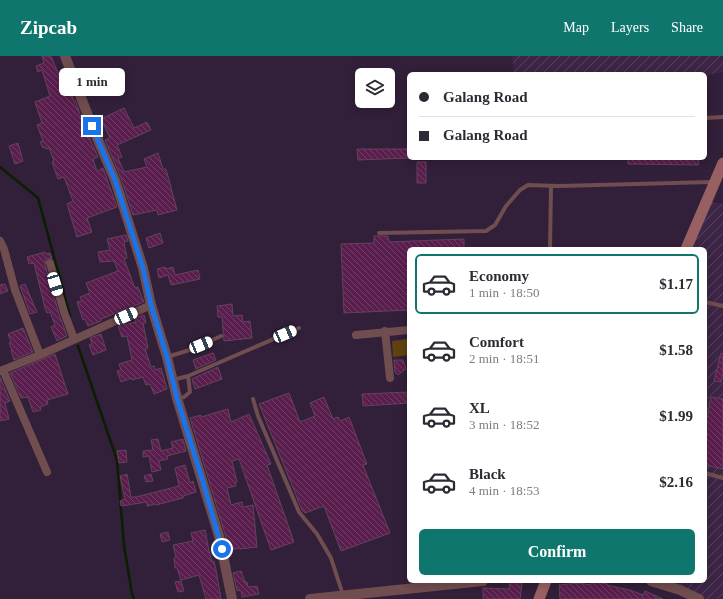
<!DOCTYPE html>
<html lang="en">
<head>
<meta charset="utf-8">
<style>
  :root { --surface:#fff; --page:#f2f2f3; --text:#2b2b33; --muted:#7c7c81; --line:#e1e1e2; --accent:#0f766e }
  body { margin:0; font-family:Georgia,serif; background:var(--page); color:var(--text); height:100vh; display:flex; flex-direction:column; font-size:15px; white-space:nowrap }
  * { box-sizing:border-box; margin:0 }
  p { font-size:13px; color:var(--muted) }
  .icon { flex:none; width:22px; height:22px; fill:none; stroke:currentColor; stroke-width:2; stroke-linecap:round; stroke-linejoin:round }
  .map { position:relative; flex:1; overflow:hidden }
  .panel { position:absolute; left:407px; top:191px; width:300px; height:336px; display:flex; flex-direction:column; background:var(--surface); border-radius:6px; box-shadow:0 2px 10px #0003 }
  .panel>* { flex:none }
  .guide { position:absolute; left:407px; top:16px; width:300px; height:88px; border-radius:6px; box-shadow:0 2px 10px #0003; display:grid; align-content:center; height:88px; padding:0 12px; background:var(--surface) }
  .tools { position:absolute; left:355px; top:12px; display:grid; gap:8px }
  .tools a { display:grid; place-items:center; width:40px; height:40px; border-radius:6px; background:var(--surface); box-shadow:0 2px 10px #0003; font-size:20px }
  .end { position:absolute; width:18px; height:18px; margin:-9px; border:5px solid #1a73e8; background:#fff; box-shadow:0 0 0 2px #fff }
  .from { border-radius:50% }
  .bubble { position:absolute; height:28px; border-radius:6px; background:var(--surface); box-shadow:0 2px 10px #0003; font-size:13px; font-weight:800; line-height:28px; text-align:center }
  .car { position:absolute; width:12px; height:24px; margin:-12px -6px; border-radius:5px; box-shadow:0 0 3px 1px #0007; background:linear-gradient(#fff 24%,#345 0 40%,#fff 0 76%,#345 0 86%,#fff 0) }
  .guide b { display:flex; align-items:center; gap:14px; height:38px; font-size:15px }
  .guide b+b { border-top:1px solid var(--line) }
  .guide i { width:10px; height:10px; background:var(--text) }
  ul { padding:7px 0 0; list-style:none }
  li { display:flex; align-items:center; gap:12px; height:60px; margin:0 8px 6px; padding:0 4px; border:2px solid transparent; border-radius:6px }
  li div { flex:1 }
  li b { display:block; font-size:15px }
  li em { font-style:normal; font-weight:800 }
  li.on { border-color:var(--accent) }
  li>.icon { width:36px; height:36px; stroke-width:1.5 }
  .cta { display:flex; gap:8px; margin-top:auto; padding:8px 12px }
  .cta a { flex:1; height:46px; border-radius:6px; background:var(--accent); color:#fff; font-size:16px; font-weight:800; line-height:46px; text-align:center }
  header { display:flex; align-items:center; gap:24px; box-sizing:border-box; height:56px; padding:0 20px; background:var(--accent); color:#fff }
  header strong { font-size:19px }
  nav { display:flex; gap:22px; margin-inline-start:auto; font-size:14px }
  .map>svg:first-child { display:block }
  .industrial { fill:url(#industrial-furrows) }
  .garden { fill:#5f4210 }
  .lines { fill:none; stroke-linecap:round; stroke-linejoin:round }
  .stream { stroke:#091f00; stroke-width:2.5 }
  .building { fill:url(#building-back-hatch); stroke:#63445b }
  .service { stroke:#704d4e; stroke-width:4 }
  .minor { stroke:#704d4e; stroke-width:8 }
  .tertiary { stroke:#704d4e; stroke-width:10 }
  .secondary { stroke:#996063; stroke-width:11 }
  .route { stroke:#1a73e8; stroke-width:5 }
</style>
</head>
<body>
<header>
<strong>Zipcab</strong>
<nav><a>Map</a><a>Layers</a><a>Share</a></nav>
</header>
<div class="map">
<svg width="723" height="543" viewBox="0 0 723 543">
  <defs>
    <pattern id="industrial-furrows" width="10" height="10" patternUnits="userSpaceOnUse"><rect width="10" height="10" fill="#3c2545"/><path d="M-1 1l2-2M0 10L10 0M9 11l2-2" fill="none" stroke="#584460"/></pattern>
    <pattern id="building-back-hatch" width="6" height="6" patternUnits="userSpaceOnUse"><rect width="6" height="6" fill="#5a1e4e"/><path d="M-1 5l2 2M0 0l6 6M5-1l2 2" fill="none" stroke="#723e68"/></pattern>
  </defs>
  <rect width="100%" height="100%" fill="#321f39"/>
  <path class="industrial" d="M512,0H723V16L705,19L514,18Z
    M712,146L723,148V543H705L664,525H705V193H692Z"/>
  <path class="garden" d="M407,283L409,299L393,301L392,285Z"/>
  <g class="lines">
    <path class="stream" d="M0,111L38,142L70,260
      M78,290L117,404L124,490L132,538L134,543"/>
  </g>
  <path class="building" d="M42,0H51L61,24L66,22L74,45L75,44L85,72L98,101L93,103L97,115L103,112L117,151L87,162L92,176L77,181L67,148L73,145L64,121L58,123L52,106L54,105L49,92L46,93L45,91L43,92L40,86L43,85L37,69L42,67L35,46L50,40L42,14L38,16L36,10L44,7Z
    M102,22L106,31L95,35L91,27Z
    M124,52L134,72L147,66L151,74L117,89L122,101L118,102L124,116L147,111L144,103L158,97L163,113H166L177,154L158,159L157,154L133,159L121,122L105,84L110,82L101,63Z
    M18,87L23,105L15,108L9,90Z
    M357,93H409V102L358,104Z
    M628,102H699L698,109L628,108Z
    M417,106H426V127H417Z
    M160,177L163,187L149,192L146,182Z
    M126,179L128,185L124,186L127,202L124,203L135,232L138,231L144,246L101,263V265L88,270L85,263L83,264L77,246L82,245L80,241L90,237L86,227L118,215L114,205L100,206L98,196L110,194L107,183Z
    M374,180H388L389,186L464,183V193H409V254L344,257L341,188L374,187Z
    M45,196L46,198L50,197L52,202L46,203L45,209L59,258L67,280L57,285L51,271L55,269L50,256L47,257L45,252L34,207L29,208L27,201Z
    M165,211L166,213L173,211L175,219L198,214L200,223L171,229L168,219L159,222L157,213Z
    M5,228L8,235L0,238V229Z
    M25,228L37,256L30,258L20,230Z
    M232,248L233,260L242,259L243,266L250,265L252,282L224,285L222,261H218L217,250Z
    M144,259L146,267H143L148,292L145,293L151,311L154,310L155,314L161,312L167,333L154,338L150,328L146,329L143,321L132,324V322L121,326L117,315L121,314L119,308L132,304L127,280L122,281L118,270L136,266L135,262Z
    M23,272L33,296L14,304L11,294H12L9,287L11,286L8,278Z
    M101,278L106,294L93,299L89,289L92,288L90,282Z
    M213,297L216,304L196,313L193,304Z
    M721,297L723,298V316L721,326L714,325Z
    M55,298L68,338L47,344L48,348L40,351L41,354L33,356L28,341L21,342L10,317Z
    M394,304H403L406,313L398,319L395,316Z
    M218,311L222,323L195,333L192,323Z
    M0,321L10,345L5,347L9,363L0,365Z
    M409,336V347L363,350L362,338Z
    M289,337L300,366L315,360L310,347L324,341L333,363L338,361L340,365L349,361L367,408L363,409L390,477L341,495L324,450L305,457L302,454L259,348Z
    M711,341L723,343V413L705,409V372Z
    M228,353L231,366L249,358L271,408L267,409L294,486L271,494L239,403L232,405L237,426H235L236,430L227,432L231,449L242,446L243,451L253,449L257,491L240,493V492L229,494L225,478L190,362L201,359V361Z
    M158,383L161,395L173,392L171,386L183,383L186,395L167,400L168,403L159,405L161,414L152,416L149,400L143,401V395L153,394L151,384Z
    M126,394L127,406L119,407L117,395Z
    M185,409L190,427L193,425L196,436L183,440V442L156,449V448L147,450V446L121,450L120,445L125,443L120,420L127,418L131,441H136L179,430L175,412Z
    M151,418L153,425L146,426L144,420Z
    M205,474L209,495L212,506L214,505L216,514L221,543H206L199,519L181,524L177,512H175L174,502L176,501L173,489L193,485L191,477Z
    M168,476L170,484L162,486L160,478Z
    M241,515L245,526H247L248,531L257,530L259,538L242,541L241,534L237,535L233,517Z
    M181,525L184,535L178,536L175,526Z
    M592,525L607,528V529L630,534L643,539L645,535L663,543H560L559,529L579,527L591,529Z
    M510,526L522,527L520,543H483V532L509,533Z"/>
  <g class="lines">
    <path class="service" d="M705,62L723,61
      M379,177L486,175L495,169L506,150L520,134L528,129L559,130L712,126
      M550,193L551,130
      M705,246L723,250
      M167,301L193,293L221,280
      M173,324L188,320L299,272
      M178,342L184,341L190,336L188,320
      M253,343L258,360L299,456L317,478L331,502L343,539
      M705,417L723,422"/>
    <path class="minor" d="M0,185L4,193L15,234L40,299
      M50,207L64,256L74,283
      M385,275L390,322
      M356,279L409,274
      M3,314L47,416
      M0,315L40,299L151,249"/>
    <path class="tertiary" d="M65,0L92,70L115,124L143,212L151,249L167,301L177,342L219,480L232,543
      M651,525L680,534L699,543
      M310,543L483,525"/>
    <path class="secondary" d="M686,193L723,107
      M539,543L546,525"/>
  </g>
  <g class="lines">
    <path class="route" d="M92,70L115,124L143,212L151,249L167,301L177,342L203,426L222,493"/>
  </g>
</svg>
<div class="tools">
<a><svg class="icon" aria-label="layers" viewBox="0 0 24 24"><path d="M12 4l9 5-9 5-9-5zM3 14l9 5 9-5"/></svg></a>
</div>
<i class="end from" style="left:222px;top:493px"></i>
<i class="end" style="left:92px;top:70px"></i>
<div class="bubble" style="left:59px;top:12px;width:66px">1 min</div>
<i class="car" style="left:55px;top:228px;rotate:163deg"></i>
<i class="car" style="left:126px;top:260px;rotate:66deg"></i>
<i class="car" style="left:285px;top:278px;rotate:67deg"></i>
<i class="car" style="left:201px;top:289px;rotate:68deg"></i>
<div class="guide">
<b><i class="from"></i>Galang Road</b>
<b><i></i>Galang Road</b>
</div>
<section class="panel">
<ul>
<li class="on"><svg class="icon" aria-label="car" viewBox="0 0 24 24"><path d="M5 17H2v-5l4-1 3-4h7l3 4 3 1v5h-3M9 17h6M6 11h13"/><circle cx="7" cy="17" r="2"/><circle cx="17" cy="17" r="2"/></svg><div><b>Economy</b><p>1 min · 18:50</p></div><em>$1.17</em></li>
<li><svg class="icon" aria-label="car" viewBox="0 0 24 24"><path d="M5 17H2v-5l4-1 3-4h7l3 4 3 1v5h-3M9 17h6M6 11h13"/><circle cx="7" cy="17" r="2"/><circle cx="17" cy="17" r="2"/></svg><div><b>Comfort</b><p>2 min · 18:51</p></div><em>$1.58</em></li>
<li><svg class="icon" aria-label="car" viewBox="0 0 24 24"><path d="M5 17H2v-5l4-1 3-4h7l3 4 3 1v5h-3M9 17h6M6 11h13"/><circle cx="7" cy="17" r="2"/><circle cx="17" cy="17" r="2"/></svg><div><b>XL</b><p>3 min · 18:52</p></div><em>$1.99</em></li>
<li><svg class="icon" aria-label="car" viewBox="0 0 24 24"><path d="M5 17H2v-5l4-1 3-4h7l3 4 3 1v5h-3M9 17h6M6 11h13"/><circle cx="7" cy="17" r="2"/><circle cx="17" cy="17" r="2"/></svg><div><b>Black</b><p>4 min · 18:53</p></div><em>$2.16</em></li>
</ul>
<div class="cta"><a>Confirm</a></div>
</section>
</div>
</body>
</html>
